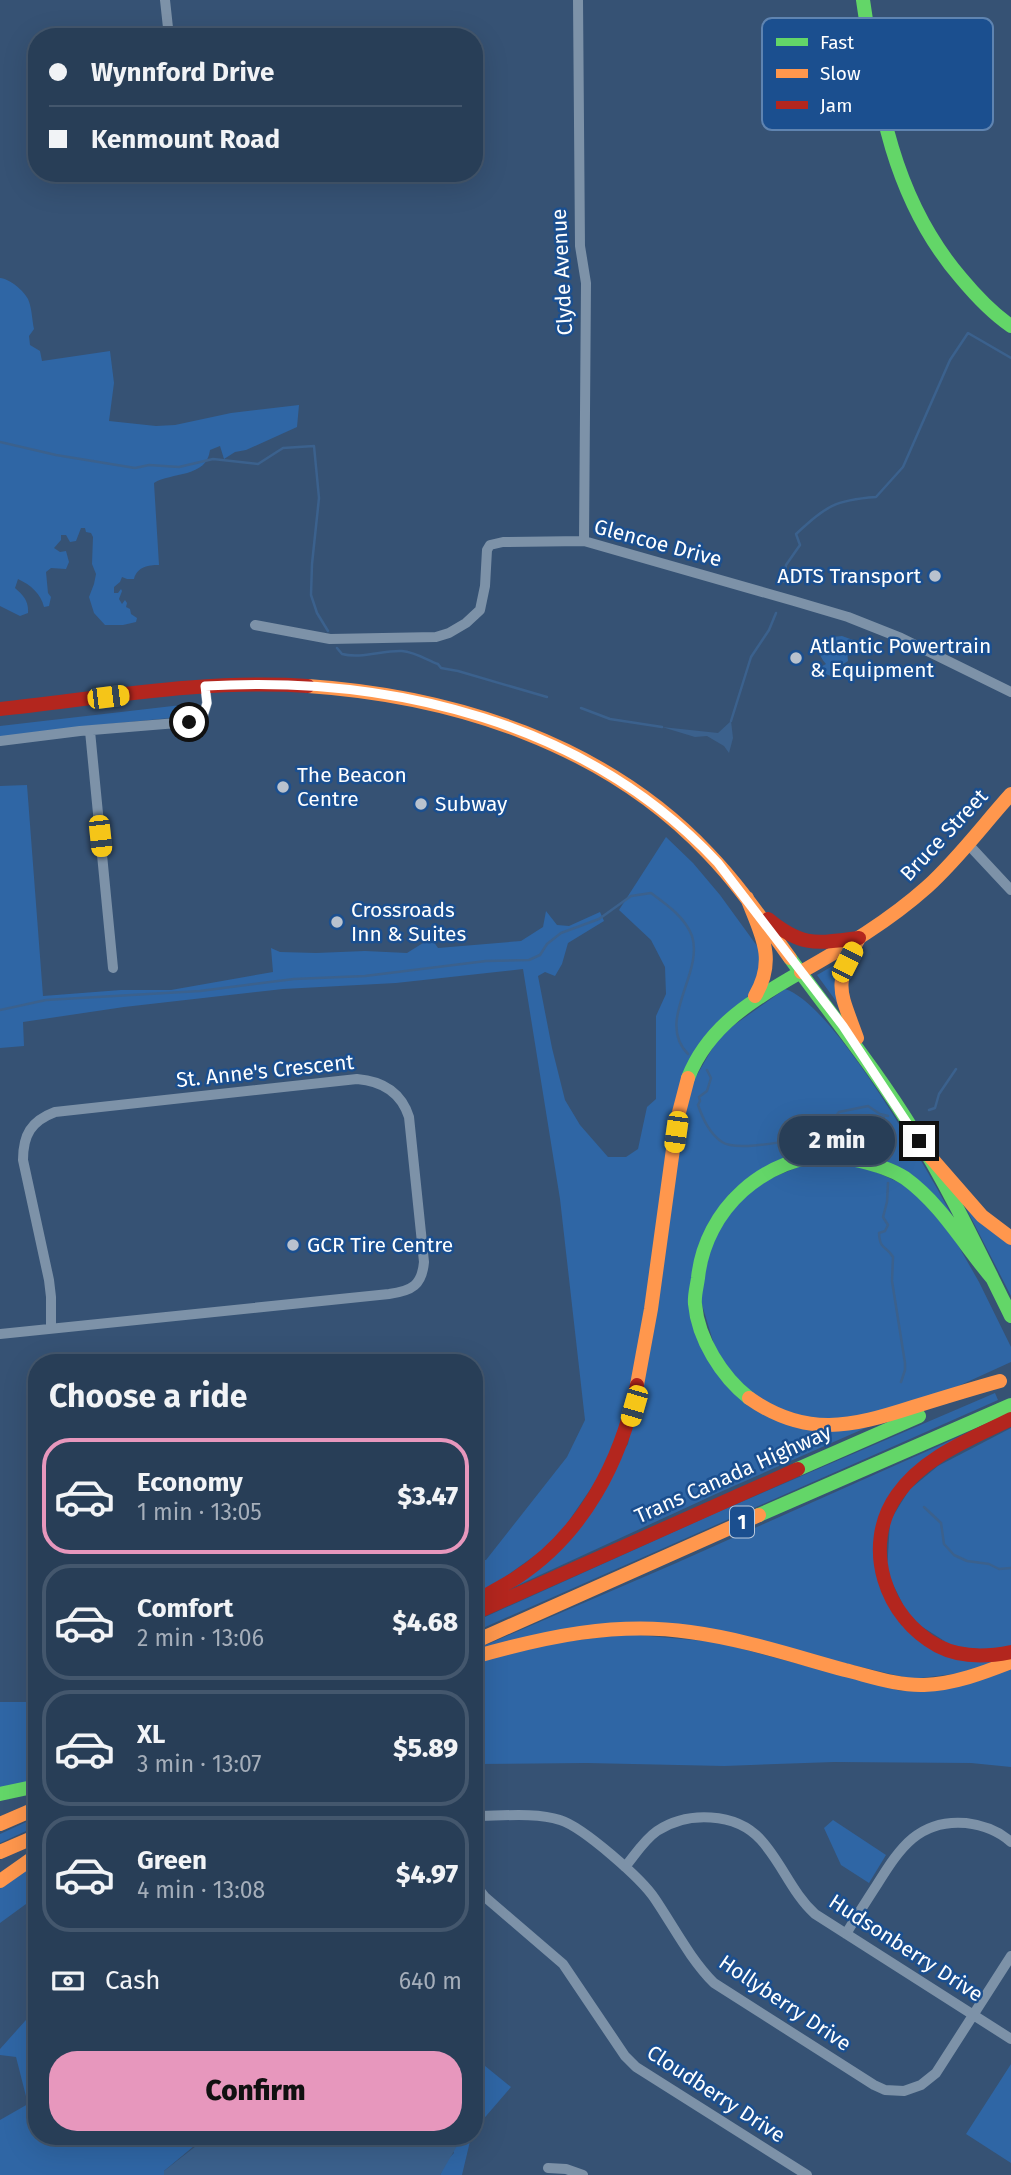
<!DOCTYPE html>
<html lang="en">
<head>
<meta charset="utf-8">
<style>
  :root { --surface:#283e57; --page:#344961; --text:#f1f3f6; --muted:#a5aeba; --line:#44576d; --accent:#e797bd }
  body { margin:0; font-family:"Fira Sans",sans-serif; background:var(--page); color:var(--text); height:100vh; display:flex; flex-direction:column; font-size:26px; white-space:nowrap }
  * { box-sizing:border-box; margin:0 }
  p { font-size:23px; color:var(--muted) }
  .icon { flex:none; width:38px; height:38px; fill:none; stroke:currentColor; stroke-width:2; stroke-linecap:round; stroke-linejoin:round }
  .map { position:relative; flex:1; overflow:hidden }
  .panel { position:absolute; left:28px; top:1354px; width:455px; height:791px; display:flex; flex-direction:column; background:var(--surface); border-radius:28px; box-shadow:0 7px 28px #0002,0 0 0 2px var(--line) }
  .panel>* { flex:none }
  .banner { position:absolute; left:28px; top:28px; width:455px; height:154px; border-radius:28px; box-shadow:0 7px 28px #0002,0 0 0 2px var(--line); display:grid; align-content:center; height:154px; padding:0 21px; background:var(--surface) }
  .end { position:absolute; width:32px; height:32px; margin:-16px; border:9px solid #fff; background:#111; box-shadow:0 0 0 4px #111 }
  .from { border-radius:50% }
  .bubble { position:absolute; height:49px; border-radius:24px; background:var(--surface); box-shadow:0 7px 28px #0002,0 0 0 2px var(--line); font-size:23px; font-weight:800; line-height:49px; text-align:center }
  .car { position:absolute; width:21px; height:42px; margin:-21px -10px; border-radius:9px; box-shadow:0 0 5px 2px #0007; background:linear-gradient(#f5c518 24%,#345 0 40%,#f5c518 0 76%,#345 0 86%,#f5c518 0) }
  .banner b { display:flex; align-items:center; gap:24px; height:66px; font-size:26px }
  .banner b+b { border-top:2px solid var(--line) }
  .banner i { width:18px; height:18px; background:var(--text) }
  ul { padding:0; list-style:none }
  li { display:flex; align-items:center; gap:21px; height:116px; margin:0 14px 10px; padding:0 7px; border:4px solid var(--line); border-radius:28px }
  li div { flex:1 }
  li b { display:block; font-size:26px }
  li em { font-style:normal; font-weight:800 }
  li.selected { border-color:var(--accent) }
  li>.icon { width:63px; height:63px; stroke-width:1.5 }
  h2 { padding:0 21px; font-size:32px; line-height:84px }
  .pay { display:flex; align-items:center; gap:18px; height:77px; padding:0 21px; font-size:26px }
  .pay p { margin-inline-start:auto }
  .cta { display:flex; gap:14px; margin-top:auto; padding:14px 21px }
  .cta a { flex:1; height:80px; border-radius:28px; background:var(--accent); color:#111; font-size:28px; font-weight:800; line-height:80px; text-align:center }
  .map>svg:first-child { display:block }
  .green { fill:#2f66a5 }
  .water { fill:#3b618d }
  .lines { fill:none; stroke-linecap:round; stroke-linejoin:round }
  .stream { stroke:#3b618d; stroke-width:2.5 }
  .street { stroke:#7d92a8; stroke-width:10 }
  .fast { stroke:#63d668; stroke-width:14 }
  .slow { stroke:#ff974d; stroke-width:14 }
  .jam { stroke:#b3261e; stroke-width:14 }
  .route { stroke:#fff; stroke-width:9 }
  .poi-dot { fill:#b9c2ce; stroke:#1b4f8f; stroke-width:2.5 }
  .labels { text-anchor:middle; stroke-width:5; stroke-linejoin:round; paint-order:stroke }
  .shield { fill:#1b4f8f; stroke:#bbcadd; stroke-width:2 }
  .shield-label { font-size:19px; font-weight:bold; fill:#fff }
  .street-label { font-size:21px; fill:#fff; stroke:#1b4f8f }
  .poi-label { font-size:21px; fill:#fff; stroke:#1b4f8f; text-anchor:start }
  .key { fill:#1b4f8f; stroke:#5f84b1; stroke-width:2 }
  .key-label { font-size:19px; fill:#fff }
</style>
</head>
<body>
<div class="map">
<svg width="1011" height="2175" viewBox="0 0 1011 2175">
  <rect width="100%" height="100%" fill="#365274"/>
  <path class="green" d="M0,278C10,279 23,290 28,299C32,308 32,320 34,329L29,336L30,345L40,351L42,361L110,351L114,383L109,421L156,426L175,425L231,413L299,405L297,427L246,450L235,452L224,459L220,446L210,450C207,478 171,472 154,483L159,565C148,565 137,567 134,579H127L122,577L120,582L114,587V593H118L121,589L122,591L119,599L122,604L125,600L127,603L126,607L130,609L131,614L137,618L136,622L123,625H105L94,613L89,597L94,584L96,574L92,564L93,537L91,533L86,532L85,528H81L76,541L70,542L66,535H61V540L54,548L60,552L66,551L69,562L66,569L51,568L46,572L48,593L51,597L49,606L44,607C41,594 31,585 18,579L15,588C23,595 29,601 28,613L20,616L0,606Z
    M842,636L856,641L857,645L855,648L847,650L848,661L837,668L843,676L836,678L815,670L826,664C818,655 818,648 823,638L829,639L832,637Z
    M190,704V716L89,726L0,737V726Z
    M27,785L43,996L121,990H171L273,972L271,948L280,952L316,953L365,951L407,953L431,938L438,948L521,941L543,927L546,911L557,925L569,926L600,912L604,921L568,943L562,964L555,976L545,972L538,976L552,1048L565,1100L580,1125L608,1157H626L638,1149L647,1107L656,1099V1016L666,994L665,967L651,940L619,910L666,837L693,863L720,895L760,950L762,964L755,989L698,1047L639,1356L609,1462L555,1541L474,1599V1561L486,1560L567,1457L585,1420L560,1199L523,969L396,983L283,989L124,1007L23,1022L24,1046L0,1048V786Z
    M845,959L844,1012L817,975Z
    M785,989C834,1004 927,1169 953,1217L938,1201L835,1150L729,1194L691,1310L759,1410L870,1426L718,1493L503,1592L539,1567L628,1444L690,1087L720,1035Z
    M813,1161L854,1162L909,1187L951,1233L979,1282L1011,1347V1362L943,1393L870,1417L815,1420L763,1403L719,1361L700,1298L713,1234L752,1186Z
    M963,1202L1011,1242V1296Z
    M995,1393L998,1400L474,1632V1622L718,1512Z
    M1011,1428V1646L993,1650L954,1647L910,1619L887,1572L890,1521L909,1490L938,1466Z
    M970,1432L878,1518L901,1625L998,1661L970,1672L912,1679L690,1627L474,1650L674,1564Z
    M626,1634L716,1642L901,1691L1011,1667V1767L971,1763L834,1762L724,1766L587,1763L474,1764V1662L526,1647Z
    M0,1702H37V1782L0,1791Z
    M37,1817V1826L0,1843V1834Z
    M833,1820L886,1855L869,1883L841,1865L824,1828Z
    M37,1861V1896L0,1923V1887Z
    M34,2011H37V2137H202L200,2141L164,2171V2175H0V2120L28,2104L16,2057L0,2055V2049Z
    M474,2057L511,2087L474,2130Z
    M1011,2064V2163L966,2134Z
    M419,2137H471L462,2175H440L448,2159L454,2153L451,2146Z"/>
  <path class="water" d="M731,721L733,738L729,753L724,746L707,736L695,737L662,727L718,733Z
    M202,2137H419L457,2146L440,2175H164V2171L196,2146V2143L200,2141Z"/>
  <g class="lines">
    <path class="stream" d="M0,442L56,455L135,468L149,465L179,467L213,459L258,464L283,448L314,446L319,498L312,564L311,595L317,613L328,631
      M784,582L786,565L800,545L796,534C827,506 834,500 876,497L903,467L950,360L968,333L1011,358
      M337,648L342,654C361,659 383,650 402,651C415,652 427,660 438,664L441,668L458,671L547,697
      M581,708L610,719L662,727
      M731,721L751,657L769,630L776,613
      M0,1010L46,1000L200,991L294,979L365,976L486,961L529,960L540,955L547,944L561,933L599,919L631,896L651,893C666,904 685,917 692,936C704,974 655,1021 688,1054
      M707,1070L711,1078L707,1091L699,1097L700,1101L698,1105C703,1119 709,1133 722,1142C738,1153 799,1138 820,1136L839,1112L868,1106L880,1114L888,1116
      M929,1110L935,1108L939,1094L956,1069
      M884,1115L881,1137L884,1148
      M888,1183L887,1202L883,1217L888,1225L885,1231L879,1233C880,1251 886,1245 893,1257L892,1281L905,1363V1370L901,1382
      M924,1507L941,1523L944,1544L954,1555L967,1561L989,1564L999,1569L1011,1568"/>
    <path class="street" d="M165,0L169,37
      M578,0L580,246L586,283L584,541
      M255,625L330,639L436,637L449,633L466,623L480,610L485,586L487,550L490,545L503,542L584,541L794,601L848,617L901,638L1011,692
      M90,731L113,968
      M0,741L80,731L189,722L203,716L207,703L205,686
      M967,843L1011,890
      M0,1334L389,1294C412,1291 422,1285 424,1262L409,1117C401,1092 382,1081 357,1079L55,1112C31,1121 23,1135 23,1160L49,1280L51,1297V1328
      M474,1816C500,1816 536,1812 560,1820C583,1827 642,1879 655,1899C674,1927 690,1959 714,1983L874,2085L885,2090L904,2091L921,2085L936,2073L1011,1956
      M625,1867C635,1855 644,1840 657,1831C687,1811 736,1812 761,1840C782,1863 792,1893 815,1914L1011,2039
      M474,1883L485,1897L563,1964L625,2056L636,2067L807,2175
      M846,1934C856,1917 867,1900 878,1883C900,1848 919,1819 966,1823C982,1825 999,1831 1011,1842
      M548,2168L566,2169L583,2175"/>
    <path class="fast" d="M863,0C878,101 892,198 961,278C976,296 992,313 1011,326
      M790,958C832,1016 877,1071 914,1132C951,1191 980,1254 1011,1316
      M688,1078C708,1026 755,998 801,972
      M749,1398C722,1377 698,1339 695,1304C694,1296 697,1286 698,1278C705,1209 765,1155 835,1155C843,1155 852,1159 860,1161C876,1165 891,1169 905,1178C941,1204 964,1245 992,1278
      M798,1469L919,1416
      M759,1515L1011,1405
      M0,1794L37,1786"/>
    <path class="slow" d="M308,686C454,696 605,744 708,853C739,885 764,922 790,958
      M747,898C761,934 777,959 755,996
      M801,972C845,947 889,921 927,887C958,859 983,825 1011,794
      M857,1038C839,988 833,987 859,938
      M927,1153L982,1216L1011,1238
      M637,1385L651,1309L677,1120L688,1078
      M749,1398C806,1438 851,1427 913,1407C942,1398 971,1389 1000,1381
      M474,1642L759,1515
      M474,1657C544,1637 616,1621 690,1632C743,1639 794,1656 845,1670C870,1676 898,1686 924,1685C954,1684 983,1673 1011,1662
      M0,1824L37,1808
      M0,1852L37,1836
      M0,1881L37,1855"/>
    <path class="jam" d="M0,709C102,698 205,679 308,686
      M768,919C803,948 817,943 859,938
      M1011,1419C971,1439 923,1457 897,1495C861,1546 885,1618 938,1646C961,1658 987,1657 1011,1652
      M474,1602C488,1594 503,1586 516,1578C584,1534 621,1461 637,1385
      M484,1609L798,1469"/>
  </g>
  <g class="lines">
    <path class="route" d="M189,722L203,716L207,703L205,686C392,675 587,722 718,863L843,1026L919,1141"/>
  </g>
  <g class="poi-dot">
    <circle cx="935" cy="576" r="7"/>
    <circle cx="796" cy="658" r="7"/>
    <circle cx="283" cy="787" r="7"/>
    <circle cx="421" cy="804" r="7"/>
    <circle cx="337" cy="922" r="7"/>
    <circle cx="293" cy="1245" r="7"/>
  </g>
  <g class="labels">
    <rect class="shield" x="730" y="1506.5" width="24" height="31" rx="5"/>
    <g class="shield-label">
      <text x="742" y="1529">1</text>
    </g>
    <g class="street-label">
      <text transform="translate(562 272) rotate(-93)" y="7">Clyde Avenue</text>
      <text transform="translate(658 543) rotate(15)" y="7">Glencoe Drive</text>
      <text transform="translate(944 835) rotate(-47)" y="7">Bruce Street</text>
      <text transform="translate(265 1071) rotate(-6)" y="7">St. Anne's Crescent</text>
      <text transform="translate(733 1474) rotate(-24)" y="7">Trans Canada Highway</text>
      <text transform="translate(906 1948) rotate(33)" y="7">Hudsonberry Drive</text>
      <text transform="translate(785 2003) rotate(34)" y="7">Hollyberry Drive</text>
      <text transform="translate(716 2094) rotate(33)" y="7">Cloudberry Drive</text>
    </g>
    <g class="poi-label">
      <text x="921" y="583" text-anchor="end">ADTS Transport</text>
      <text x="810" y="653">Atlantic Powertrain<tspan x="810" dy="24">&amp; Equipment</tspan></text>
      <text x="297" y="782">The Beacon<tspan x="297" dy="24">Centre</tspan></text>
      <text x="435" y="811">Subway</text>
      <text x="351" y="917">Crossroads<tspan x="351" dy="24">Inn &amp; Suites</tspan></text>
      <text x="307" y="1252">GCR Tire Centre</text>
    </g>
  </g>
  <rect x="762" y="18" width="231" height="112" rx="10" class="key"/>
  <rect x="776" y="38" width="32" height="8" fill="#63d668"/>
  <rect x="776" y="69" width="32" height="9" fill="#ff974d"/>
  <rect x="776" y="101" width="32" height="8" fill="#b3261e"/>
  <g class="key-label">
    <text x="820" y="49">Fast</text>
    <text x="820" y="80">Slow</text>
    <text x="820" y="112">Jam</text>
  </g>
</svg>
<i class="end from" style="left:189px;top:722px"></i>
<i class="end" style="left:919px;top:1141px"></i>
<div class="bubble" style="left:779px;top:1116px;width:116px">2 min</div>
<i class="car" style="left:108px;top:697px;rotate:83deg"></i>
<i class="car" style="left:100px;top:836px;rotate:174deg"></i>
<i class="car" style="left:847px;top:962px;rotate:27deg"></i>
<i class="car" style="left:676px;top:1132px;rotate:188deg"></i>
<i class="car" style="left:634px;top:1406px;rotate:196deg"></i>
<div class="banner">
<b><i class="from"></i>Wynnford Drive</b>
<b><i></i>Kenmount Road</b>
</div>
<section class="panel">
<h2>Choose a ride</h2>
<ul>
<li class="selected"><svg class="icon" aria-label="car" viewBox="0 0 24 24"><path d="M5 17H2v-5l4-1 3-4h7l3 4 3 1v5h-3M9 17h6M6 11h13"/><circle cx="7" cy="17" r="2"/><circle cx="17" cy="17" r="2"/></svg><div><b>Economy</b><p>1 min · 13:05</p></div><em>$3.47</em></li>
<li><svg class="icon" aria-label="car" viewBox="0 0 24 24"><path d="M5 17H2v-5l4-1 3-4h7l3 4 3 1v5h-3M9 17h6M6 11h13"/><circle cx="7" cy="17" r="2"/><circle cx="17" cy="17" r="2"/></svg><div><b>Comfort</b><p>2 min · 13:06</p></div><em>$4.68</em></li>
<li><svg class="icon" aria-label="car" viewBox="0 0 24 24"><path d="M5 17H2v-5l4-1 3-4h7l3 4 3 1v5h-3M9 17h6M6 11h13"/><circle cx="7" cy="17" r="2"/><circle cx="17" cy="17" r="2"/></svg><div><b>XL</b><p>3 min · 13:07</p></div><em>$5.89</em></li>
<li><svg class="icon" aria-label="car" viewBox="0 0 24 24"><path d="M5 17H2v-5l4-1 3-4h7l3 4 3 1v5h-3M9 17h6M6 11h13"/><circle cx="7" cy="17" r="2"/><circle cx="17" cy="17" r="2"/></svg><div><b>Green</b><p>4 min · 13:08</p></div><em>$4.97</em></li>
</ul>
<div class="pay"><svg class="icon" aria-label="cash" viewBox="0 0 24 24"><path d="M3 7h18v10H3z"/><circle cx="12" cy="12" r="2"/></svg>Cash<p>640 m</p></div>
<div class="cta"><a>Confirm</a></div>
</section>
</div>
</body>
</html>
